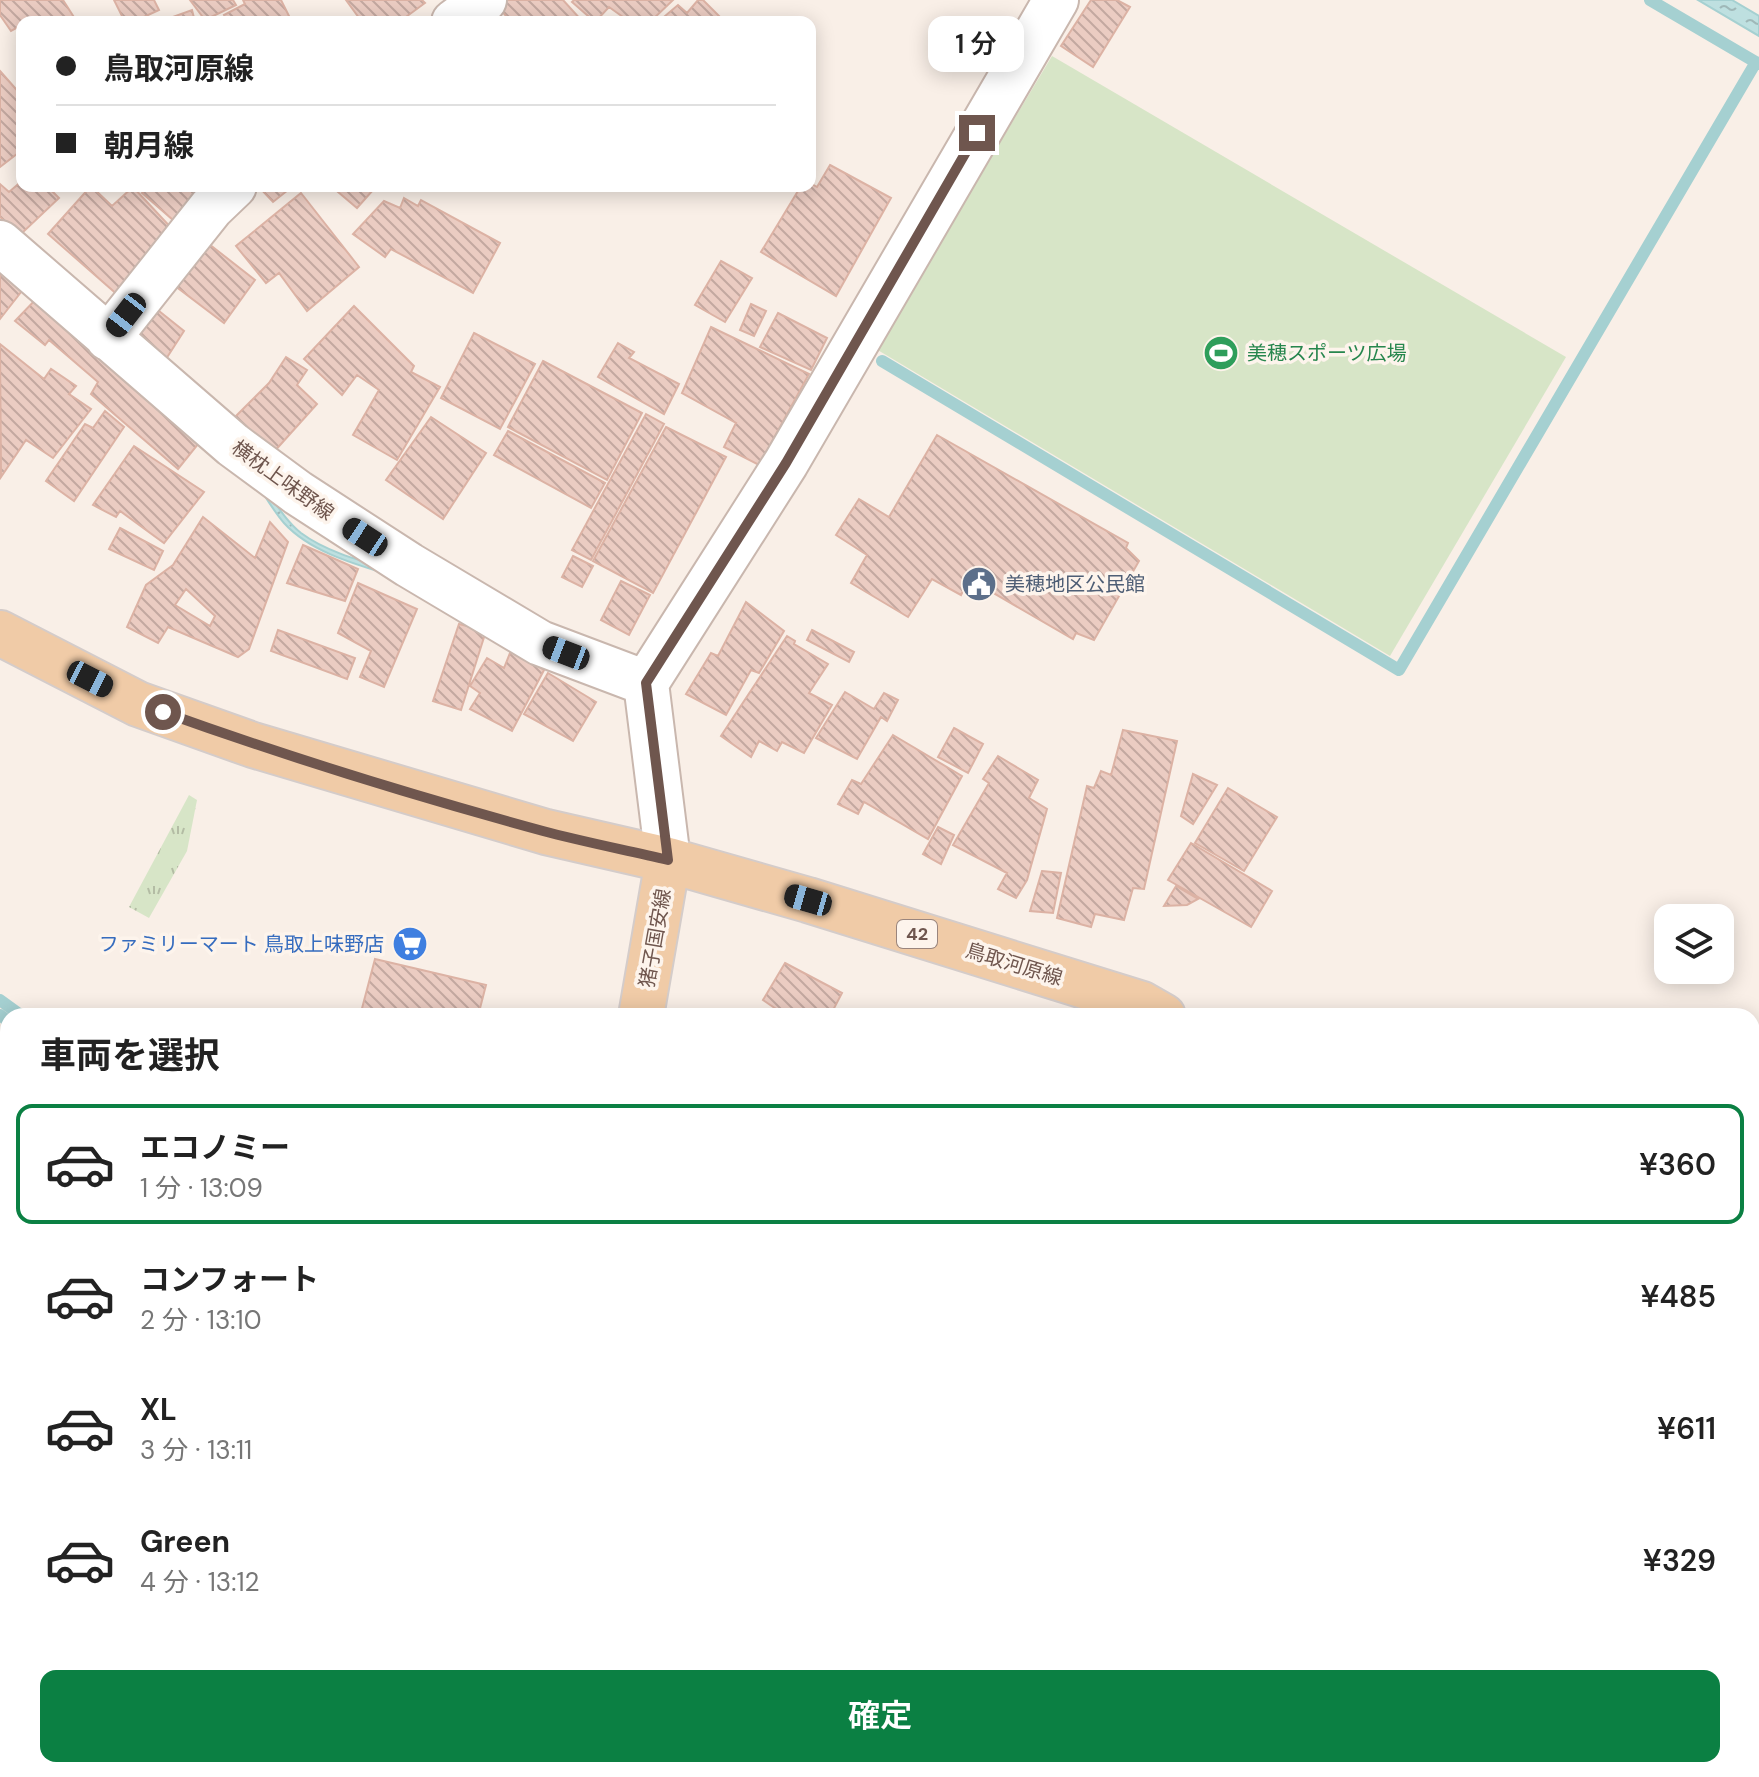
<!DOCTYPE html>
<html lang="ja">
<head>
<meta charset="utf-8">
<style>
  :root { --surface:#fff; --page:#f6f6f6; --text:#222; --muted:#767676; --line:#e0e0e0; --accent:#0b8043 }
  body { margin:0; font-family:"DM Sans","Noto Sans JP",sans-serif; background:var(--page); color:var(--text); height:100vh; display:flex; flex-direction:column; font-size:30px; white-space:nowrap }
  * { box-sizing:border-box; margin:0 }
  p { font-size:26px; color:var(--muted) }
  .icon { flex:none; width:44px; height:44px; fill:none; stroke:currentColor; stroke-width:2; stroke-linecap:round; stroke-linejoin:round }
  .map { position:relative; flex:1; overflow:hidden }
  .drawer { position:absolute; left:0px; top:1008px; width:1760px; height:770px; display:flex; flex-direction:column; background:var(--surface); border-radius:24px 24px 0 0; box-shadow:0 4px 20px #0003 }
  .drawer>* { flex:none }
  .top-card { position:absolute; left:16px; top:16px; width:800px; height:176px; border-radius:16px; box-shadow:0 4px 20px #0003; display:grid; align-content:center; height:176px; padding:0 40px; background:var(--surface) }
  .controls { position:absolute; left:1654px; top:904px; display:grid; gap:16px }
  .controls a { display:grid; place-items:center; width:80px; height:80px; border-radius:16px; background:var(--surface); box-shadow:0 4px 20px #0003; font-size:40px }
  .end { position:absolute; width:36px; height:36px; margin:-18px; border:10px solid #6f564e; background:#fff; box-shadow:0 0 0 4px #fff }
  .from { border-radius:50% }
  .bubble { position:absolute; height:56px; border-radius:16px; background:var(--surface); box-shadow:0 4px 20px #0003; font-size:26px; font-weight:600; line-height:56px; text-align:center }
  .car { position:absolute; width:24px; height:48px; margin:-24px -12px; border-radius:10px; box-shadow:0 0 6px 2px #0007; background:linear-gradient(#222 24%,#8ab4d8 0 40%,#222 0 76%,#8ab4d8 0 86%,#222 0) }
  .top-card b { display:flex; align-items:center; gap:28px; height:76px; font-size:30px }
  .top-card b+b { border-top:2px solid var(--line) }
  .top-card i { width:20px; height:20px; background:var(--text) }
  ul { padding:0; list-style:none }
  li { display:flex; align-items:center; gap:24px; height:120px; margin:0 16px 12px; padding:0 24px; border:4px solid transparent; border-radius:16px }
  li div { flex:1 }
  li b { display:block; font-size:30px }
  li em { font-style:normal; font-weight:600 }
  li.on { border-color:var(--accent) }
  li>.icon { width:72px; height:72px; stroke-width:1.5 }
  h2 { padding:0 40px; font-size:36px; line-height:96px }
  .button { display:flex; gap:16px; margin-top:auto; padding:16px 40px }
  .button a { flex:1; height:92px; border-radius:16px; background:var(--accent); color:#fff; font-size:32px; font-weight:600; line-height:92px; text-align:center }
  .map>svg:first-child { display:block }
  .grass { fill:url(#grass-tufts) }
  .pitch { fill:#d7e5c7 }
  .water { fill:url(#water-ripples); stroke:#a5d0d1; stroke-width:2 }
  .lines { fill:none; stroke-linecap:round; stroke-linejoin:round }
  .stream { stroke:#a5d0d1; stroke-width:12 }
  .building { fill:url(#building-back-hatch); stroke:#dcb2a4; stroke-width:2; fill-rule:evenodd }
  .minor-casing { stroke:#c9b7ae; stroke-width:48 }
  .major-casing { stroke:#d4ccca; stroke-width:48 }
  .minor { stroke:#fff; stroke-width:44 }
  .major { stroke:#f0cba7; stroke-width:44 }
  .route { stroke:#6f564e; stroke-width:10 }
  .labels { text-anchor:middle; stroke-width:7; stroke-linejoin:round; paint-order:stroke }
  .shield { fill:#fdf4ec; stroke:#9a857d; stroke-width:2 }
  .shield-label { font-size:18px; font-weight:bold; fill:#6f564e }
  .leisure-label { font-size:20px; fill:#27864d; stroke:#fdf4ec; text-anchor:start }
  .street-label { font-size:20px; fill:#6f564e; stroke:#fdf4ec }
  .service-label { font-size:20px; fill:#4e5e75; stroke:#fdf4ec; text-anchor:start }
  .shop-label { font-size:20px; fill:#366cbe; stroke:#fdf4ec; text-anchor:end }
</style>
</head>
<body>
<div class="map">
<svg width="1759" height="1777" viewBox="0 0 1759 1777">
  <defs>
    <pattern id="grass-tufts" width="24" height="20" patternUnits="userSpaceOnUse" patternTransform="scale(2)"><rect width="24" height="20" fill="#d7e5c7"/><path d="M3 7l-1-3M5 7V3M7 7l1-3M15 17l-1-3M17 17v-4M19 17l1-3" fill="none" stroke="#b3bca4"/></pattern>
    <pattern id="water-ripples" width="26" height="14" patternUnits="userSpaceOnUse" patternTransform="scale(2)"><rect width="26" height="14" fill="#bee0e0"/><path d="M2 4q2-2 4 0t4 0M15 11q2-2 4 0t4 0" fill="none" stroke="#9fb8b8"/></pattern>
    <pattern id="building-back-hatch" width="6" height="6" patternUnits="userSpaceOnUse" patternTransform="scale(2)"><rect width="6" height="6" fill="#ebccc2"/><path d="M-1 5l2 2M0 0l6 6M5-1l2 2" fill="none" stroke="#c3a8a0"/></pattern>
  </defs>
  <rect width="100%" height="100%" fill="#f9efe7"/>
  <path class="grass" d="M189,795L197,800L187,851L149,918L129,907Z"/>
  <path class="pitch" d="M1052,56L1566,357L1390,656L876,349Z"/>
  <path class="water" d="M1698,0H1732L1759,16V36Z
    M265,488C276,504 286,521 301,533C329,554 370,563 403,573L400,578C362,566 312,554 284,523C276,514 269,502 262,492Z"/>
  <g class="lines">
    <path class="stream" d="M1650,0L1759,64
      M882,361L1399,670L1756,62
      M0,1000L22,1016
      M0,1015L8,1021
      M0,1307L8,1292
      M814,1770L819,1777
      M916,1770L923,1777
      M1171,1777L1176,1770
      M1226,1777L1232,1770"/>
  </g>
  <path class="building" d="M0,0H63L77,22H22V25L11,31L0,15Z
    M114,0H154L159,10L133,22H125Z
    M190,0H233L236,5L205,20Z
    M243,0H281L292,22H228L224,15L245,4Z
    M346,0H422L425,3L399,22H362Z
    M498,0H563L583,22H511L495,3Z
    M574,0H673L650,22H630L609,7L595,22L572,2Z
    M698,0H703L719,16L712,22H658L678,5L687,13Z
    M1091,0H1117L1130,7L1093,67L1061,46Z
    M192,10L195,22H159Z
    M0,71L22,96V150L0,167Z
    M830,165L891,198L836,296L761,252L801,186H810V183L817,187Z
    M22,181V186H47L59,198L20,235L0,217V184L9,192Z
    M91,186L112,206L133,187L176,233L119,296L48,234Z
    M149,186H217L181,227L142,193Z
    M258,186H293L273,202Z
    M331,186H369L373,190L357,208Z
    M301,193L359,267L307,311L279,273L266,283L236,246Z
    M404,198L418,206L421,200L500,243L473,293L391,249L385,257L353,234L384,201L400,208Z
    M200,237L255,280L224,323L166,279Z
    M721,261L752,278L725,322L695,305Z
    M0,269L25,287L0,319Z
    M37,298L207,433L178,469L91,394L98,382L49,340L45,345L15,321Z
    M751,304L766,311L754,336L740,330Z
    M354,306L414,366L411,372L440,387L397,460L353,435L379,390L357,375L342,395L304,359Z
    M154,307L184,331L166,359L133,329Z
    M778,313L827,338L811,370L760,347Z
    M711,327L809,374L759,465L724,447L736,423L682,393Z
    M474,333L535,364L500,429L441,398Z
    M618,343L634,352L629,358L679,384L664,414L598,377Z
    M0,344L44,379L51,369L76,386L69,394L91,409L53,458L26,440L1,477Z
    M286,357L307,370L297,385L317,404L272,454L232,420L269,383Z
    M543,361L642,413L607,480L508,427Z
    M105,411L124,427L74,501L46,481L85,424L93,428Z
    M646,414L664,424L591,560L572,550Z
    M431,417L486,453L443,519L386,480Z
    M666,427L726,457L653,593L593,561Z
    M508,431L605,483L591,508L494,455Z
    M937,435L1128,543L1126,548L1139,561L1094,640L1076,633L1073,639L969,579L961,595L932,579L908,617L851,583L867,555L836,535L859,499L889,517Z
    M134,446L204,492L164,543L120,511L116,517L93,505Z
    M203,517L255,558L270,522L288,542L249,649L238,657L168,627L158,643L127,627L146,585L173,565ZM186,589L215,616L210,626L175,605Z
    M120,528L163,551L154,570L109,549Z
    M303,545L358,569L345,601L287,583Z
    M573,556L593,566L582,587L562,577Z
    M621,581L650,595L629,635L601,620Z
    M358,583L417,609L384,687L360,677L371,651L338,633Z
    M746,602L784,631L759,673L751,670L726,715L686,694L711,653L718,656Z
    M459,624L486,631L461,710L433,701Z
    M278,630L355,658L347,679L271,651Z
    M812,630L854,652L849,662L807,640Z
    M787,636L795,641L794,644L828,664L809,693L832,705L804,753L782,742L777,751L759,741L751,757L721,736Z
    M512,648L544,670L512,731L470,709L480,693L470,686L487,658L504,668Z
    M548,673L596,702L573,741L524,714Z
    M845,692L874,709L884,693L898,700L887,721L881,717L857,759L816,738Z
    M954,728L983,744L968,773L938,757Z
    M1123,730L1177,741L1144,889L1133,888L1124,920L1095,914L1091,927L1057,918L1087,786L1094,788L1101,771L1111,775Z
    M893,735L962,776L928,839L864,802L858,814L838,804L852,780L861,784Z
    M998,756L1038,780L1029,798L1047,809L1027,880L1016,898L998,889L1007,873L953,845L989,783L983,779Z
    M1193,774L1217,785L1193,824L1181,816Z
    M1228,788L1277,817L1244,871L1195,843Z
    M938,827L954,835L941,864L923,854Z
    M1191,843L1272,891L1251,927L1168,880Z
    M1042,871L1061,873L1053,913L1030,911Z
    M1176,886L1198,899L1187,905L1164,906Z
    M375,959L486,985L478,1016H360Z
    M785,963L842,993L830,1016H774L776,1009L763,1000Z
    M1759,1136V1211L1752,1207V1148Z
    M1752,1427L1759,1431V1500L1752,1495Z
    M1242,1770H1269L1266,1777H1245Z
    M1246,1770H1261L1255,1777H1241Z
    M1400,1770H1443L1452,1777H1394Z
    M1569,1770H1733L1730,1777H1566Z"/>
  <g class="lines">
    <defs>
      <path id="minor" d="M454,22L484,0
        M0,243L233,445L298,493L409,565L540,643L646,683
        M108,338L211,208L234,186
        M646,683L786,463L1056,0
        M646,683L668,860
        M1752,1294L1759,1282
        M0,1342L8,1327
        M1196,1777L1202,1770"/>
      <path id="major" d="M0,633L138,704L253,745L546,832L668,860L808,900L1142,1004L1163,1016
        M641,1016L668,860
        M1752,1372L1759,1377
        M547,1777L548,1770"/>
    </defs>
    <use href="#minor" class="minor-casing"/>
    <use href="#major" class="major-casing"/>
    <use href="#minor" class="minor"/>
    <use href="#major" class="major"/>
  </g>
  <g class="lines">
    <path class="route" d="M163,712C288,757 415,796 543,831C584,842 626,850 668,860L646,683L786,463L977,133"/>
  </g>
  <defs>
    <symbol id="stadium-disc" viewBox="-11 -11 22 22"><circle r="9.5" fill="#2e9e5b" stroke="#fdf4ec"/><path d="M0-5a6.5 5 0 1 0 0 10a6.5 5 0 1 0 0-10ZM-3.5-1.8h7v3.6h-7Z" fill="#fff"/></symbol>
    <symbol id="civic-disc" viewBox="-11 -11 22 22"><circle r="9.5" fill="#5c6f8a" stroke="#fdf4ec"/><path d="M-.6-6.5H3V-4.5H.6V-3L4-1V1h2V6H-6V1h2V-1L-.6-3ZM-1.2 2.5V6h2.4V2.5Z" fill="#fff"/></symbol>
    <symbol id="supermarket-disc" viewBox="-11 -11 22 22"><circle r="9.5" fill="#3f7fe0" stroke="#fdf4ec"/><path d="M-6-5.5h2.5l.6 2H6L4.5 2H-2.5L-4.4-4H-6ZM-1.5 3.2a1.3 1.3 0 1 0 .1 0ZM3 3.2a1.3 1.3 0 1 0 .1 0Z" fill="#fff"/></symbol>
  </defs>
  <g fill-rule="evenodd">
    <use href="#stadium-disc" x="1201" y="333" width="40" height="40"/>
    <use href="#civic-disc" x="959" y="564" width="40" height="40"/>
    <use href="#supermarket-disc" x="390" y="924" width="40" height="40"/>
  </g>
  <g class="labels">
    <rect class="shield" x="897" y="920" width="40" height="28" rx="6"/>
    <g class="shield-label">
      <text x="917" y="940">42</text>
    </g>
    <g class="leisure-label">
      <text x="1247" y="360">美穂スポーツ広場</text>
    </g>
    <g class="street-label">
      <text transform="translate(283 480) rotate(36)" y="7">横枕上味野線</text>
      <text transform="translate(655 938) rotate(-80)" y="7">猪子国安線</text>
      <text transform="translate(1014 964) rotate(17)" y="7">鳥取河原線</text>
    </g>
    <g class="service-label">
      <text x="1005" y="591">美穂地区公民館</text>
    </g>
    <g class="shop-label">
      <text x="384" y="951">ファミリーマート 鳥取上味野店</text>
    </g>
  </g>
</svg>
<div class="controls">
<a><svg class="icon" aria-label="layers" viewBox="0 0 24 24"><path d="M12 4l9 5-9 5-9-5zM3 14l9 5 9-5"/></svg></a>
</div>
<i class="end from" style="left:163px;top:712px"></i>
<i class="end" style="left:977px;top:133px"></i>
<div class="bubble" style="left:928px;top:16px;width:96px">1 分</div>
<i class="car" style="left:126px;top:315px;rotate:218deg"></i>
<i class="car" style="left:365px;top:537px;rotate:303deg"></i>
<i class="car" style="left:566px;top:653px;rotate:291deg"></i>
<i class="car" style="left:90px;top:679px;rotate:117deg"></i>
<i class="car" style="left:808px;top:900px;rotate:286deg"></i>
<div class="top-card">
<b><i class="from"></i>鳥取河原線</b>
<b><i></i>朝月線</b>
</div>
<section class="drawer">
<h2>車両を選択</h2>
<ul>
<li class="on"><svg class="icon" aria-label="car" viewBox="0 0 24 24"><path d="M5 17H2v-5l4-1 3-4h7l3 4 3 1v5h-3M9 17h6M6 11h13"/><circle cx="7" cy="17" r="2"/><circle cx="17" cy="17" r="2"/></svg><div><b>エコノミー</b><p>1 分 · 13:09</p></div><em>¥360</em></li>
<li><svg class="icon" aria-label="car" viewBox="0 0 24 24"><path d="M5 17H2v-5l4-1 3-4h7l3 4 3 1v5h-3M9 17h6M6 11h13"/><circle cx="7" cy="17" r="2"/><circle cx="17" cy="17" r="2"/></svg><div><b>コンフォート</b><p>2 分 · 13:10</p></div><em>¥485</em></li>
<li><svg class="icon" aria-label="car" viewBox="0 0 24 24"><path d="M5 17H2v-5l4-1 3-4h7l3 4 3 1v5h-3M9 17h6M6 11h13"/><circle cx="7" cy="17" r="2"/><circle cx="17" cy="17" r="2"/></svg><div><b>XL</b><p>3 分 · 13:11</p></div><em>¥611</em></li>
<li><svg class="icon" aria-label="car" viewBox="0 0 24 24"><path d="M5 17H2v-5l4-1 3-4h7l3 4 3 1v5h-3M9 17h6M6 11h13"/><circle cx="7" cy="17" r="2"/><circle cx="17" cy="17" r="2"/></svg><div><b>Green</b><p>4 分 · 13:12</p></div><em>¥329</em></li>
</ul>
<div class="button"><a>確定</a></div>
</section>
</div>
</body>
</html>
